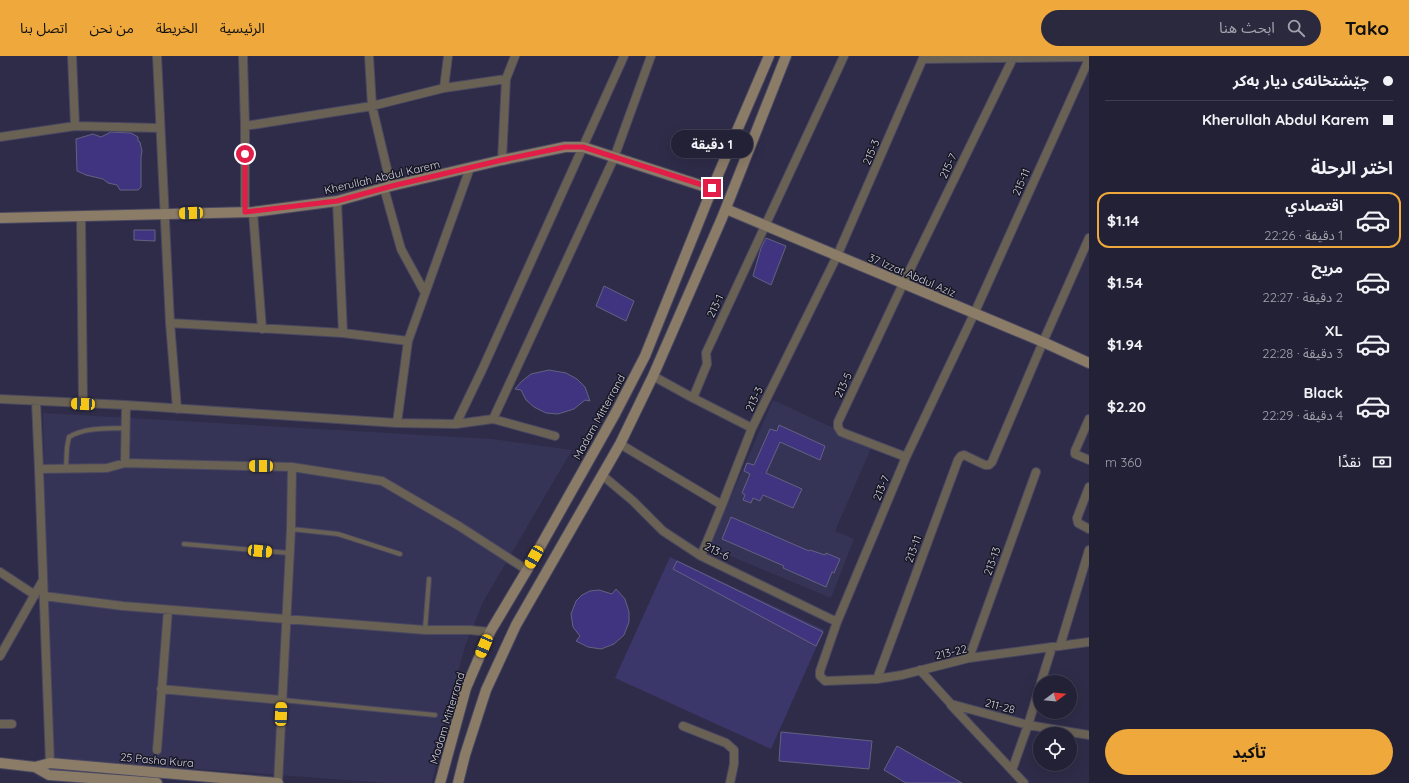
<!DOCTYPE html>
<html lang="ar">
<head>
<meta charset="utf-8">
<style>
  :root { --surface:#222136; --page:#2a293e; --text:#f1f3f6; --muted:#a2a3ad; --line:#3f3e51; --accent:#eea83c }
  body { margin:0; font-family:Quicksand,"Noto Sans Arabic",sans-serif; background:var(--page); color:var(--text); direction:rtl; height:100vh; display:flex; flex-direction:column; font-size:15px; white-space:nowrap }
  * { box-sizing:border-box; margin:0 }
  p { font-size:13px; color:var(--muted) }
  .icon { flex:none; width:22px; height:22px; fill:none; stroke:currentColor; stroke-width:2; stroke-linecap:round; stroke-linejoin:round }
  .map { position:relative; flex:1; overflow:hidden; direction:ltr }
  .panel { display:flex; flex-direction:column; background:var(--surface); width:320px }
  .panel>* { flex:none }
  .hud { display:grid; align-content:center; height:88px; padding:0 16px; background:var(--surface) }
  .needle { width:26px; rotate:74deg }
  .fabs { position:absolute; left:1033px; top:619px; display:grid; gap:8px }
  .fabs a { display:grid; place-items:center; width:44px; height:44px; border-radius:50%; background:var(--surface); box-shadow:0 4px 16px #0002,0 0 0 1px var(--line); font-size:20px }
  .end { position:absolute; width:18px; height:18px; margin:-9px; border:5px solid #e11d48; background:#fff; box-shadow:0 0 0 2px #fff }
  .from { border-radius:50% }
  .bubble { position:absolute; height:28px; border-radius:14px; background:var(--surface); box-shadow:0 4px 16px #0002,0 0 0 1px var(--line); font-size:13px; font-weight:700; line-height:28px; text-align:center; direction:rtl }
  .car { position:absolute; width:12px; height:24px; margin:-12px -6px; border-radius:5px; box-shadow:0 0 3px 1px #0007; background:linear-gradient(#f5c518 24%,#345 0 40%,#f5c518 0 76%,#345 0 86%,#f5c518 0) }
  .hud b { display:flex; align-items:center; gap:14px; height:38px; font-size:15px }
  .hud b+b { border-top:1px solid var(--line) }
  .hud i { width:10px; height:10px; background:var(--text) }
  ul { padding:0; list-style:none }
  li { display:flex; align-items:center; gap:12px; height:56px; margin:0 8px 6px; padding:0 8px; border:2px solid transparent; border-radius:12px }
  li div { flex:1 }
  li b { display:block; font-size:15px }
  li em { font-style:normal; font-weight:700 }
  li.current { border-color:var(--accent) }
  li>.icon { width:36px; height:36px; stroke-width:1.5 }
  h2 { padding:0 16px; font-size:18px; line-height:48px }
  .pay { display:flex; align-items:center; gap:10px; height:44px; padding:0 16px; font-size:15px }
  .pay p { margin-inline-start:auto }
  .action { display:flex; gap:8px; margin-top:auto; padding:8px 16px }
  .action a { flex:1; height:46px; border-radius:24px; background:var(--accent); color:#111; font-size:16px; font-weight:700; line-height:46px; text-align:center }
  header { display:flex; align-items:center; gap:24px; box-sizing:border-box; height:56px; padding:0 20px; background:var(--accent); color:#111 }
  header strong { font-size:19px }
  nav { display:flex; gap:22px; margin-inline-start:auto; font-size:14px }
  .search { width:280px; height:36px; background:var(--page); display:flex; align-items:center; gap:10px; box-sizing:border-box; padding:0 14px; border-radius:22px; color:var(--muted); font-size:15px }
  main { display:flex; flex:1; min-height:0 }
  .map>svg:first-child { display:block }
  .built { fill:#363456 }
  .green { fill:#3c376a }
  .building { fill:#403480; stroke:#636281 }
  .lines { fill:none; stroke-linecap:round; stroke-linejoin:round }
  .lane-casing { stroke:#494761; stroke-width:6 }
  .street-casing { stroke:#494761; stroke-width:10 }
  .secondary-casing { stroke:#494761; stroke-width:12 }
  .lane { stroke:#6a6155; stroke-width:4 }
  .street { stroke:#6a6155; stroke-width:8 }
  .secondary { stroke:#8b7c68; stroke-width:10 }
  .route { stroke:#e11d48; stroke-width:5 }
  .labels { text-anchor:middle; stroke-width:3; stroke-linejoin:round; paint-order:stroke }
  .street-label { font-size:11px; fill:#d4d4e6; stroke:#171623 }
</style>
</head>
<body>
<header>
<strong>Tako</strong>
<div class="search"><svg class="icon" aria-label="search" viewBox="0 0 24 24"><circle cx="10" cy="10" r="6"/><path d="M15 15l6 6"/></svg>ابحث هنا</div>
<nav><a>الرئيسية</a><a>الخريطة</a><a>من نحن</a><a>اتصل بنا</a></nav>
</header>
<main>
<section class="panel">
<div class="hud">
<b><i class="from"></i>چێشتخانەی دیار بەکر</b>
<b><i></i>Kherullah Abdul Karem</b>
</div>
<h2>اختر الرحلة</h2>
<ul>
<li class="current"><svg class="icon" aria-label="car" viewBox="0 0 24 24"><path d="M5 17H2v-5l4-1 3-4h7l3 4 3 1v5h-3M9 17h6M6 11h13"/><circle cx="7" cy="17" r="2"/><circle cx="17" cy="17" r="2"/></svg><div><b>اقتصادي</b><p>1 دقيقة · 22:26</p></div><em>$1.14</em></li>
<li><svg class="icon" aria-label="car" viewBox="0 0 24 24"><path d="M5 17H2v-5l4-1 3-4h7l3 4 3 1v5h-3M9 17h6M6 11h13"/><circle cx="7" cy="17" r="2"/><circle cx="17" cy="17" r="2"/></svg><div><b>مريح</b><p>2 دقيقة · 22:27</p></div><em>$1.54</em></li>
<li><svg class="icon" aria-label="car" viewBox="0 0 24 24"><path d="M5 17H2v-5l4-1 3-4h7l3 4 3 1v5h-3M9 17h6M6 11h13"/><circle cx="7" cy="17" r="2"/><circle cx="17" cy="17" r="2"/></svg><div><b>XL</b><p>3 دقيقة · 22:28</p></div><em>$1.94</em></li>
<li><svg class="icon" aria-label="car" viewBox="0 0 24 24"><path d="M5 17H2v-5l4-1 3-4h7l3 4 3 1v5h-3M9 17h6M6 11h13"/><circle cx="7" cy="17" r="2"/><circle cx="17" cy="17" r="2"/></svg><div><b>Black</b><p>4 دقيقة · 22:29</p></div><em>$2.20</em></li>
</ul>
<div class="pay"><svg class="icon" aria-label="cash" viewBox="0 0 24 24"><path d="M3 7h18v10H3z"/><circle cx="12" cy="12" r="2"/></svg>نقدًا<p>360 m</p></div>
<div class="action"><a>تأكيد</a></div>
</section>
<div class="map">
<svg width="1089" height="727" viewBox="0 0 1089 727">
  <rect width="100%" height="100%" fill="#2e2c48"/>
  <path class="built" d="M773,344L872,390L835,475L854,483L831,542L709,491Z
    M43,357L492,383L572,394L483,546L465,590L444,669L432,727H387L50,702Z"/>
  <path class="green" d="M670,501L824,574L771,693L615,622Z"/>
  <path class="building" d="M111,76L131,77L138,81V85L140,86L142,95L141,101V131L138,134H120L117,129L108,127L103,123L86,119L77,115L76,83L93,78L101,81Z
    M134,174H155V185L134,184Z
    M766,182L786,190L771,229L753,220L761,192Z
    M604,230L634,245L626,265L596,250Z
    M549,314L566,317L577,323L585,331L590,345L585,344L574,353L558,358L546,357L534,351L526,344L521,334L515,333L522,325L531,318Z
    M779,369L825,390L820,404L780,386L766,417L802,433L793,452L763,439L760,445L753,442L751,447L743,444L745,439L742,437L750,418L744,415L747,407L754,409L770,373L777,375Z
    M731,461L809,495L810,494L825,499L826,497L840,503L834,517L832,516L826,531L783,512L784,510L722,483Z
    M677,505L823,576L816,590L673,513Z
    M616,533L625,543L629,556V566L624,579L614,588L601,593L588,591L576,585L580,580L573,571L571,558L576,545L582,539L590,535L599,534L612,538Z
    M781,676L872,685L869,713L779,705Z
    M897,690L962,727H906L884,714Z"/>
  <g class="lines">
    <defs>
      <path id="lane" d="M66,412L67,391L69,381C86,371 107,373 126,372
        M291,473L338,478L400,498
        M184,488L289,497
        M425,574L429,523
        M282,644L435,659"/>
      <path id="street" d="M72,0L75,70
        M157,0L170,267L177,353
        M243,0L245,70V156
        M369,0L372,50L391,130
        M923,3L1089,1
        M1089,3L974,258L906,401L837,566L820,615V620L825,625L877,623L902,619L969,602L1089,586
        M444,32L448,0
        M245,70L372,50L444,32L506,23
        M0,81L75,70L160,72
        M502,104L506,23L515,0
        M384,132L401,193L425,237
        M337,145L343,277
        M253,156L262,273
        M81,160L83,348
        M170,267L343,277L408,285
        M653,320L693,342L752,372
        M693,342L707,308L706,297L844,0
        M0,343L126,349L397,367L456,368L493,363L555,380
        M36,345L39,413L50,707
        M493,363L614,102L651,0
        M1089,363L1075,395V398L1089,404
        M397,367L408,285L470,112
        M456,368L482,314L624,0
        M620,388L722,449
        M906,401L841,376L838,371V366L903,228L1014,0
        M125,407L126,349
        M39,413L107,412L125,407L292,411L382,425L459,470L527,514
        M602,419L633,445L663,475L701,500L837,566
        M1089,431L1077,462L1078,467L1089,473
        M701,500L722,449L752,372L837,200L924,0
        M0,516L35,539
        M44,540L123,550L425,574H470L490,576
        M1060,590L1089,494
        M0,600L43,524
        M969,602L1036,416
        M920,614L951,648L1028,669L1089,679
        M877,623L958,404L961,400L964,399L985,409H989L992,406L1043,286L1089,182
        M1041,626L1052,591
        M161,633L281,644
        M951,649L1024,727
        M0,668H12
        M683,670L726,687L734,694V708L730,727
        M157,694L168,554
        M1012,714L1028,669L1040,630
        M278,727L291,473L292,411"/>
      <path id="secondary" d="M726,153L1043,286L1089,307
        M0,162L253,156L337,145L391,130L502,104L565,91H583L712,133
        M0,707L35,711L50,707L278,727
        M35,711L49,719L157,727
        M440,727L466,632L490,576L527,514L615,358L645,300L712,133L769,0
        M458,727L465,699L486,634L516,569L620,388L653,320L722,162L786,0"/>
    </defs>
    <use href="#lane" class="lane-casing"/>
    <use href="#street" class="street-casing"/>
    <use href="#secondary" class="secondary-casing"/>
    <use href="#lane" class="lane"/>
    <use href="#street" class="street"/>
    <use href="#secondary" class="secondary"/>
  </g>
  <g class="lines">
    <path class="route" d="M245,98V156L337,145L392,130L502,104L565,91H583L712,132"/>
  </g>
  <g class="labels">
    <g class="street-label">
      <text transform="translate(871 96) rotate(-67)" y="4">215-3</text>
      <text transform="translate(948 110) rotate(-64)" y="4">215-7</text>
      <text transform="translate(382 121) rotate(-13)" y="4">Kherullah Abdul Karem</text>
      <text transform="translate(1021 126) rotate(-66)" y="4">215-11</text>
      <text transform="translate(912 219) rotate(23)" y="4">37 Izzat Abdul Aziz</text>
      <text transform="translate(715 250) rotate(-65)" y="4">213-1</text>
      <text transform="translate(843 329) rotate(-65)" y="4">213-5</text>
      <text transform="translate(754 343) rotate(-64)" y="4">213-3</text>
      <text transform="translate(599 361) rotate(-61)" y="4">Madam Mitterrand</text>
      <text transform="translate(881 432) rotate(-67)" y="4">213-7</text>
      <text transform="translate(913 493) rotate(-70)" y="4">213-11</text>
      <text transform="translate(717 495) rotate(27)" y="4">213-6</text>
      <text transform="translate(992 505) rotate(-70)" y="4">213-13</text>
      <text transform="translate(951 596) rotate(-13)" y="4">213-22</text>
      <text transform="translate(1000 650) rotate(15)" y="4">211-28</text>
      <text transform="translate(447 662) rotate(-73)" y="4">Madam Mitterrand</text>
      <text transform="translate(157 704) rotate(5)" y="4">25 Pasha Kura</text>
    </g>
  </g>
</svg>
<div class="fabs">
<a><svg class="needle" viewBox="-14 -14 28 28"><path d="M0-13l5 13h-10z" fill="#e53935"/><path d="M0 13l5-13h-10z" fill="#a2a3ad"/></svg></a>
<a><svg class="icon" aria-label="locate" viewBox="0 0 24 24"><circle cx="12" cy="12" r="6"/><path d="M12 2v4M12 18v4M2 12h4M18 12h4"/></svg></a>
</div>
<i class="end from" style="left:245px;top:98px"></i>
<i class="end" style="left:712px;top:132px"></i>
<div class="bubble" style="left:671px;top:74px;width:82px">1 دقيقة</div>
<i class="car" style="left:191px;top:157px;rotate:268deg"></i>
<i class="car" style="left:83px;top:348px;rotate:273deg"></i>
<i class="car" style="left:261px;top:410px;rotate:271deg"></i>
<i class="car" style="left:260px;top:495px;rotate:95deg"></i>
<i class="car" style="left:534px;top:501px;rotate:210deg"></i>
<i class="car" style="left:484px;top:590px;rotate:203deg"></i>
<i class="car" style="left:281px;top:658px;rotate:2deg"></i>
</div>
</main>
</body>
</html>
